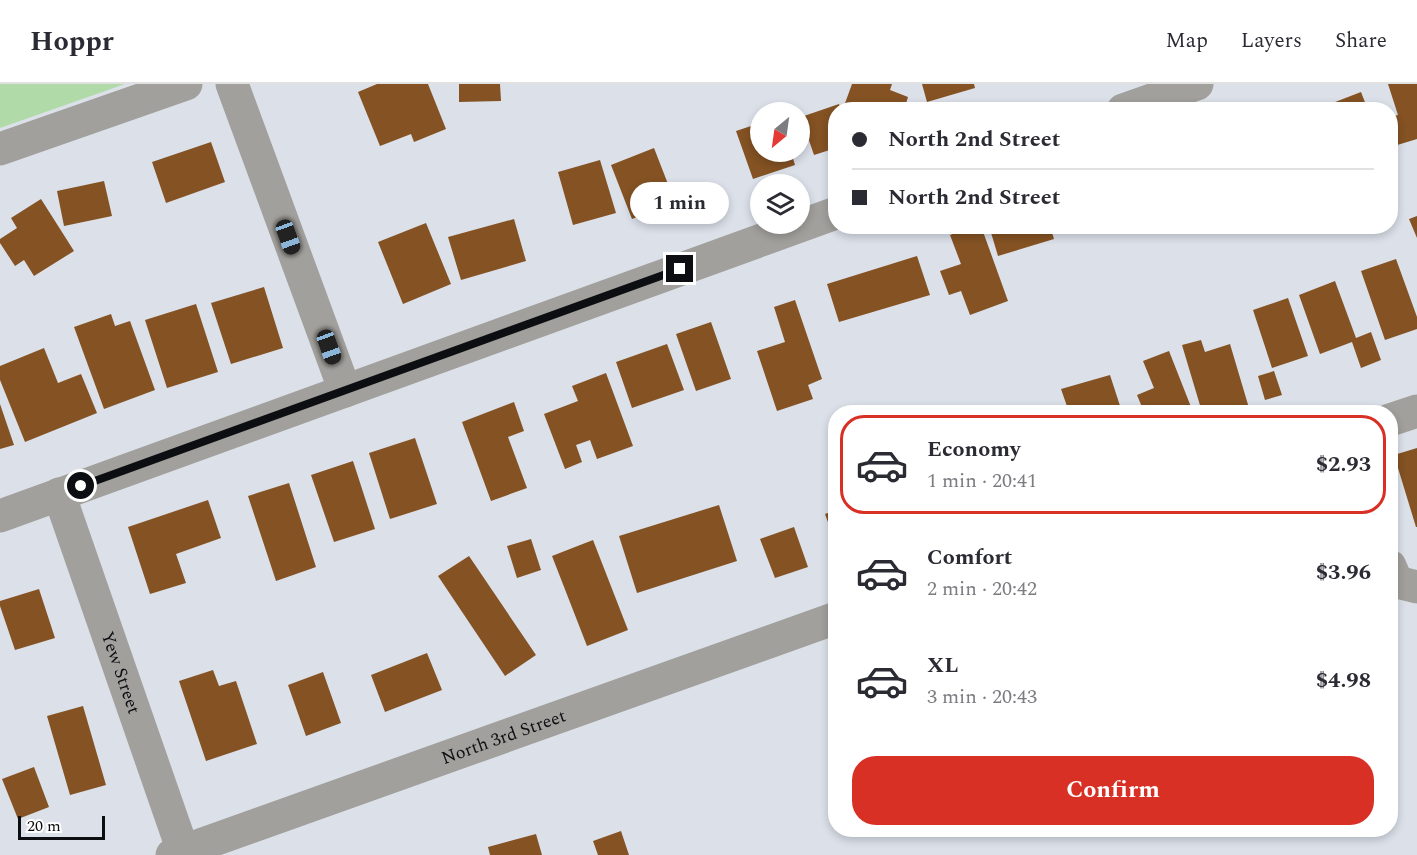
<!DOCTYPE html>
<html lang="en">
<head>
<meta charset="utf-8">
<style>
  :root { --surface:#fff; --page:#f7f7f7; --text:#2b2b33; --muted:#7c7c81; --line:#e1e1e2; --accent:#d93025 }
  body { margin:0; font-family:Spectral,serif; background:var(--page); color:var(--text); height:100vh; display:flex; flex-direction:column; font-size:22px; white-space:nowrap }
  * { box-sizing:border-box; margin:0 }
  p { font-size:20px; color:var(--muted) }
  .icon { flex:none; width:33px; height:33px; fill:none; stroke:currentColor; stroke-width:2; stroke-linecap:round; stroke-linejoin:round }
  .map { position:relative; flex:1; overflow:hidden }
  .sheet { position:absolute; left:828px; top:321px; width:570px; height:432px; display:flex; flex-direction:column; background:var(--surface); border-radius:24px; box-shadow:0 3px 9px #0003 }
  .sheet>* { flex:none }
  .top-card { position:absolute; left:828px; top:18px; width:570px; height:132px; border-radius:24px; box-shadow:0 3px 9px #0003; display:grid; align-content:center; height:132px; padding:0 24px; background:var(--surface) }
  .needle { width:39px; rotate:209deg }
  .controls { position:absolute; left:750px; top:18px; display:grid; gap:12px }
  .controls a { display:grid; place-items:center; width:60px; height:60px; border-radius:50%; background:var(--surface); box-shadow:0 3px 9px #0003; font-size:30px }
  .scale { position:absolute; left:18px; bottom:15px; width:87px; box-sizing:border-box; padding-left:6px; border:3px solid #0d0e12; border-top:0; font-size:16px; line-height:21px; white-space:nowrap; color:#0d0e12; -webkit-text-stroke:4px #fff; paint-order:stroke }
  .end { position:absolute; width:27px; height:27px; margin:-14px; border:8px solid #0d0e12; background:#fff; box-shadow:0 0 0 3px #fff }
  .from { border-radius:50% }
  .bubble { position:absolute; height:42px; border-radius:21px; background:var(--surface); box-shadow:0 3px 9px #0003; font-size:20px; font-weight:700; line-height:42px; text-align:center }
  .car { position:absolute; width:18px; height:36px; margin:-18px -9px; border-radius:8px; box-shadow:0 0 4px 2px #0007; background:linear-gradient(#222 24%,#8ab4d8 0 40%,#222 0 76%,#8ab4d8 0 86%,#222 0) }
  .top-card b { display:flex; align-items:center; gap:21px; height:57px; font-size:22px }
  .top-card b+b { border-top:2px solid var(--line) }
  .top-card i { width:15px; height:15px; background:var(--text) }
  ul { padding:10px 0 0; list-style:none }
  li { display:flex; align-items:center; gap:18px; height:99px; margin:0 12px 9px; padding:0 12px; border:3px solid transparent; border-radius:24px }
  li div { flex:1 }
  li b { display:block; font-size:22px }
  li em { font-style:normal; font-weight:700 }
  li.selected { border-color:var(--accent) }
  li>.icon { width:54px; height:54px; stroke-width:1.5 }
  .action { display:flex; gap:12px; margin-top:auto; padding:12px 24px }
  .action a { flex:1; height:69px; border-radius:24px; background:var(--accent); color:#fff; font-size:24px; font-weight:700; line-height:69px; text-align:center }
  header { display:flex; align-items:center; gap:36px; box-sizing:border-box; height:84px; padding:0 30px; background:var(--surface); border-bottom:2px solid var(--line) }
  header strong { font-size:28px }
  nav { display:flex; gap:33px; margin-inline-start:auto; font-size:21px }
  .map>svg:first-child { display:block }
  .green { fill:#b0dba9 }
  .building { fill:#845223 }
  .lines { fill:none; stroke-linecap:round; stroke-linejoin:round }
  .minor { stroke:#a2a09c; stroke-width:33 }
  .route { stroke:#0d0e12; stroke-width:8 }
  .labels { text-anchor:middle; stroke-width:6; stroke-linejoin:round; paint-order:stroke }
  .street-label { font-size:18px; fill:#0d0e12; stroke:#fff }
</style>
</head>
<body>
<header>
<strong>Hoppr</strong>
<nav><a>Map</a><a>Layers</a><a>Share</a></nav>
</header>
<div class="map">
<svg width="1417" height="771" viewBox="0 0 1417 771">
  <rect width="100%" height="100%" fill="#dbe0e9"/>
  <path class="green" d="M0,0H125L0,44Z"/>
  <path class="building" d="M377,0H428L446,45L414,58L411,50L380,62L358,8Z
    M459,0H500L501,17L459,18Z
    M852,0H892L890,6L908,13L904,26H854L844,22Z
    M922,0H974L975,4L927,18Z
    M1388,0H1417V55L1394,62L1390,51V33L1398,31Z
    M1361,8L1368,26H1317V25Z
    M839,20L841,26H836V64L814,71L801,33Z
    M760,39V68H791L795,81L753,95L736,47Z
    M211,58L225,98L166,119L152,78Z
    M654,64L675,118L632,135L611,81Z
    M600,76L616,129L573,141L558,88Z
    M104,97L112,132L64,142L57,107Z
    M41,115L74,167L34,192L24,176L15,182L0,159V155L17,144L11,134Z
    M1417,132V154L1409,135Z
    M514,135L526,177L461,196L448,153Z
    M426,139L451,200L403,220L378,158Z
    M973,142H981L1008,217L970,231L961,207L949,211L940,187L961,180L950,151Z
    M989,142H1050L1054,155L998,172Z
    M1060,142H1085V143L1063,150Z
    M917,172L930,211L839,238L827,200Z
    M1396,175L1417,233V245L1385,256L1361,187Z
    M1335,197L1356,254L1371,248L1381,276L1361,284L1352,258L1320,270L1299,211Z
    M264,203L283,264L231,280L211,219Z
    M1288,214L1308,272L1272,284L1253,226Z
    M795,216L822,295L808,301L813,315L777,327L757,267L785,258L774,223Z
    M196,220L218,288L167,304L145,236Z
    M111,230L115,242L130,237L155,306L104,325L74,243Z
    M711,238L731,295L696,307L676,250Z
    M1201,256L1205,268L1230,260L1249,324L1235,328H1202L1182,261Z
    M667,260L684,306L632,324L616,278Z
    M44,264L58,299L81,290L97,329L25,358L0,296V282Z
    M1169,267L1193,328H1144L1137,311L1154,304L1143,277Z
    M1274,287L1282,311L1265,316L1258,292Z
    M606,289L633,362L597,375L590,356L576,361L582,378L565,385L544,330L578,317L572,302Z
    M1110,291L1122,328H1069L1061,305Z
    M514,318L524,347L508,353L527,404L491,417L462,338Z
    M0,320L14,361L0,365Z
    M415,354L437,420L390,435L369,369Z
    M1417,364V443H1416L1394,371Z
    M353,377L375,445L334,458L311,391Z
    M289,399L316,483L276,497L248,412Z
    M208,416L221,454L176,470L186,499L150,510L128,443Z
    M719,421L737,477L637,509L619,452Z
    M836,426V458H835L825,430Z
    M794,443L808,483L775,494L760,455Z
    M531,455L541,486L517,494L507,462Z
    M593,456L628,546L587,562L552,472Z
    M469,472L536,571L505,592L438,492Z
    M39,505L55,554L15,566L0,522V517Z
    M427,569L442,606L385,628L371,591Z
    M213,586L219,602L236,597L257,660L206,677L179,597Z
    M323,588L341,639L306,652L288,601Z
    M83,622L106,701L70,711L47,632Z
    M34,683L49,723L18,735L2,695Z
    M621,747L629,771H598L593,757Z
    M536,750L542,771H490L488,763Z"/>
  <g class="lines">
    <g class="minor">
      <path d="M232,0L345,307"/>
      <path d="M1123,26L1197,0"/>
      <path d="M0,65L186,0"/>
      <path d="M1390,336L1417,327"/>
      <path id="s1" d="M59,410L183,767"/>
      <path d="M0,432L836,129"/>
      <path d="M1390,482L1397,498L1417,503"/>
      <path id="s2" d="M172,771L836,534"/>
    </g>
  </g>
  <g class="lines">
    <path class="route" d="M81,402L680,185"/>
  </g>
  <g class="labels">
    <g class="street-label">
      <text dy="6" stroke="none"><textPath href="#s1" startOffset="189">Yew Street</textPath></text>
      <text dy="6" stroke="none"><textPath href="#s2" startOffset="352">North 3rd Street</textPath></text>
    </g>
  </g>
</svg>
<div class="controls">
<a><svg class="needle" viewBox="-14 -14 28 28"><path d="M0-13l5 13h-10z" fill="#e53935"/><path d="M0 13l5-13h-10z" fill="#7c7c81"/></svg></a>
<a><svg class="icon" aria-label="layers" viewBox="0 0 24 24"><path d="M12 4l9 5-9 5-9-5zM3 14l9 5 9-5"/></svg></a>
</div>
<div class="scale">20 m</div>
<i class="end from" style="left:81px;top:402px"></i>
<i class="end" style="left:680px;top:185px"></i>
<div class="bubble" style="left:630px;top:98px;width:99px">1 min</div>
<i class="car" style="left:288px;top:153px;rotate:160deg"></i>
<i class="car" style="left:329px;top:263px;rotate:160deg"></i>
<div class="top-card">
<b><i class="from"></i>North 2nd Street</b>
<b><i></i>North 2nd Street</b>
</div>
<section class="sheet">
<ul>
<li class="selected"><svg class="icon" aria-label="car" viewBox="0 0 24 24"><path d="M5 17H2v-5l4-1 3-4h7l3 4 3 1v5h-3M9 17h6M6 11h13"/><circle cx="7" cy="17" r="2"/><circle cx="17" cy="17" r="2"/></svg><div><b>Economy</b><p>1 min · 20:41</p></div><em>$2.93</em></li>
<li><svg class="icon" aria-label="car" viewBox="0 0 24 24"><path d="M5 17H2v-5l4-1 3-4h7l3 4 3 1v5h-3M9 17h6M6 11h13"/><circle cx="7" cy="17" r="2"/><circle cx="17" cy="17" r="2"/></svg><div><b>Comfort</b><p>2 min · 20:42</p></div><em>$3.96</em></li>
<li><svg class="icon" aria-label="car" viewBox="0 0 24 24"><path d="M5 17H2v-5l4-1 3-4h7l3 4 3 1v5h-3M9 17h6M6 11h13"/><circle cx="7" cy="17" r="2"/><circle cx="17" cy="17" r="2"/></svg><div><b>XL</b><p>3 min · 20:43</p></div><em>$4.98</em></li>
</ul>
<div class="action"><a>Confirm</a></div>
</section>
</div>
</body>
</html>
